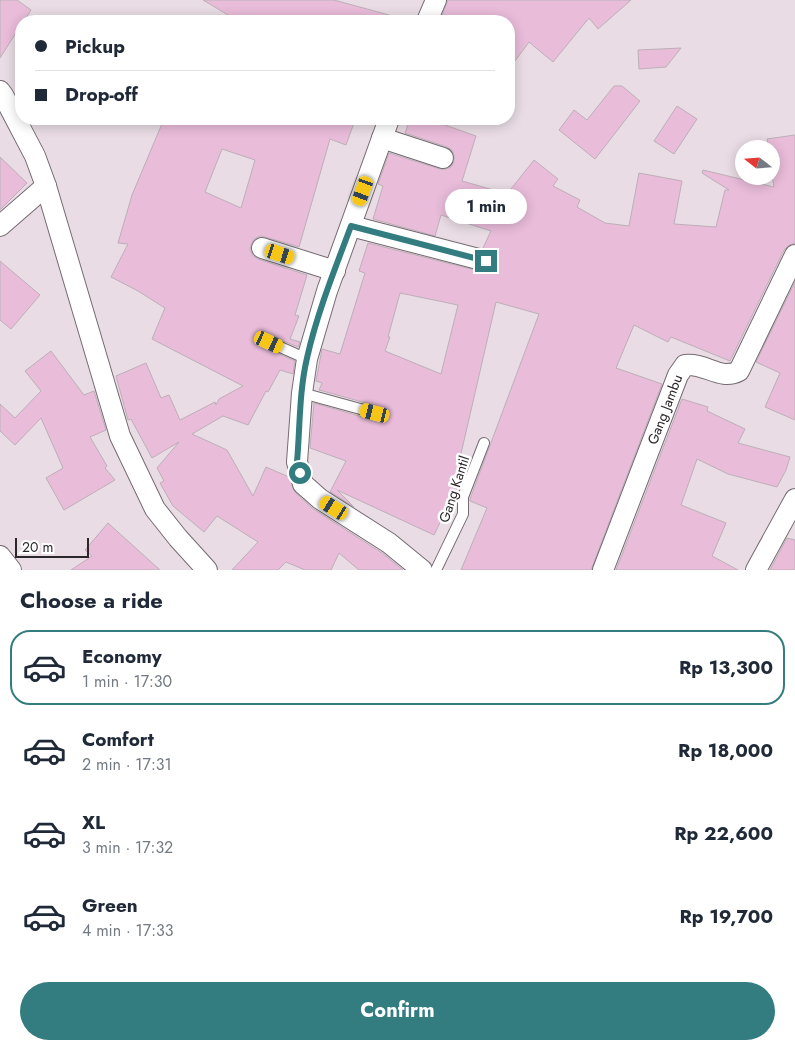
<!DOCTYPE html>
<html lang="en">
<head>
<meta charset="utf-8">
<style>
  :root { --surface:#fff; --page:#f2f2f3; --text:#1f2937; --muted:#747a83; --line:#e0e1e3; --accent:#337c7f }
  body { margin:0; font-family:Jost,sans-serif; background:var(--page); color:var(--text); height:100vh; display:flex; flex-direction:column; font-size:19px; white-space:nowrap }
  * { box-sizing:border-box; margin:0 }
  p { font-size:16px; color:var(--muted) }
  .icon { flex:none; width:28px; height:28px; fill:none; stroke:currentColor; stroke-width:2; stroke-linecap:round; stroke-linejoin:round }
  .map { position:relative; height:570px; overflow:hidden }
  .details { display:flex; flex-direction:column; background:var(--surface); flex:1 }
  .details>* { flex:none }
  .banner { position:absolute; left:15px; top:15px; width:500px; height:110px; border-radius:20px; box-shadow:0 2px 12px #0003; display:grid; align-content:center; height:110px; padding:0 20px; background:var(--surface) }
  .needle { width:32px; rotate:287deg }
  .fabs { position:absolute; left:735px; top:140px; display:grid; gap:10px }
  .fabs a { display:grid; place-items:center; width:45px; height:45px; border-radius:50%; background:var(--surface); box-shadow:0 2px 12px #0003; font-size:25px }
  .scale { position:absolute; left:15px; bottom:12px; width:74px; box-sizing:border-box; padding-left:5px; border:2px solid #2a2629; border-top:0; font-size:14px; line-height:18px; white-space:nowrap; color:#2a2629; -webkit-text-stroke:4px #fff; paint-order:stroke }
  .end { position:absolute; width:22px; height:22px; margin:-11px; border:6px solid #337c7f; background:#fff; box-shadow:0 0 0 2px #fff }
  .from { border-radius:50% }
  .bubble { position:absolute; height:35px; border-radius:18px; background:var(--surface); box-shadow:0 2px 12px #0003; font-size:16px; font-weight:700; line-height:35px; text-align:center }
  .car { position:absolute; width:15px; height:30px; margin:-15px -8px; border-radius:6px; box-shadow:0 0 4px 1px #0007; background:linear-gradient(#f5c518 24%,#345 0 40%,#f5c518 0 76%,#345 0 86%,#f5c518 0) }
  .banner b { display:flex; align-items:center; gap:18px; height:48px; font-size:19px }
  .banner b+b { border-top:1px solid var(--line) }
  .banner i { width:12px; height:12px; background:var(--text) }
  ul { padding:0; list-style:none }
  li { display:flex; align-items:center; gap:15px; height:75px; margin:0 10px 8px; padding:0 10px; border:2px solid transparent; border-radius:20px }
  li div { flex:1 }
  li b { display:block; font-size:19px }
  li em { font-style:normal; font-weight:700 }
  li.on { border-color:var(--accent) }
  li>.icon { width:45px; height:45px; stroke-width:1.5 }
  h2 { padding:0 20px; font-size:22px; line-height:60px }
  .action { display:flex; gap:10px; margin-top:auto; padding:10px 20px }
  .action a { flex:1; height:58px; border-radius:30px; background:var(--accent); color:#fff; font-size:20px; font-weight:700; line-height:58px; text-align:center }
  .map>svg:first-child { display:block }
  .building { fill:#e9bcda; stroke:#bcafb7; fill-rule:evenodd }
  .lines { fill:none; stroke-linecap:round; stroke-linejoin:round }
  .lane-casing { stroke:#766b72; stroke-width:12 }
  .street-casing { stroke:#766b72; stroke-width:22 }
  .lane { stroke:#fff; stroke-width:10 }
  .street { stroke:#fff; stroke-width:20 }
  .route { stroke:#337c7f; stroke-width:6 }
  .labels { text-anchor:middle; stroke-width:5; stroke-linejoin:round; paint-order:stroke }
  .street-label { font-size:14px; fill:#2a2629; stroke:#fff }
</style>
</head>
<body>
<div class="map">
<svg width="795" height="570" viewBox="0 0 795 570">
  <rect width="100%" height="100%" fill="#e9dce4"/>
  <path class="building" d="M0,0H17L31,10L24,21H21V25L0,58Z
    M203,0H334L389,15L388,21H238Z
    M448,0H631L598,29L589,18L553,62L529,42L509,69V21H440Z
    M681,48L666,67L639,69L638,50Z
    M614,86H622L640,101L595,159L559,130L574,110L587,120Z
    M677,106L697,119L674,154L654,141Z
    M164,119H343L354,123L346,145L330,139L299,247L265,237L260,236L254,239L251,245L250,250L253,256L258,259L307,275L295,315L299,316L290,339L300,342L298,347L269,335L265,337L262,342L266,348L295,361L293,374L280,370L268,392L266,391L248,425L223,416L192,434L227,450L253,496L266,467L289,477L295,492L312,508L382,553L403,570H359L339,553L331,570H305L286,562L278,570H232L258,542L217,516L204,532L173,506L160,483L164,481L157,468L179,442L152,458L131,419L128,420L116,376L146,363L161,398L169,395L180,420L215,402L216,405L219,399L243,386L152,339L165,308L138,291L111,277L128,244L118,243L132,195ZM222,149L255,160L241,208L205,192Z
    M410,119H428L476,136L462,181L507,194L534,160L558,179L553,186L580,200L577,207L605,223L629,226L639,173L682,181L674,224L716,227L725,190H729L702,173L703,170L774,187L771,169V149H769L767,139L795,135V243L789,245L784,250L730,361L671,337L668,342L634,325L616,368L662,384L591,570H461L487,508L470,501V499L539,314L496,302L454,484L458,485L434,535L337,490L354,507L330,492L346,461L310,448L314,403L373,420L379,418L382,414L380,409L377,406L319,390L322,383L316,381L322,349L340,354L365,273L359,271L368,243L483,272H490L495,269L497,264L498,258L495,253L483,248L491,231L441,215L435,236L373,219L383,186L378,184L389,153L440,169H446L451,167L454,162V155L452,150L447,147L405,133ZM400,293L458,305L441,374L385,351L390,337H388Z
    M0,157L27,183L0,210Z
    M0,261L40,295L11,329L0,320Z
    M795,282V420L765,407L780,373L756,362Z
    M51,351L84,395L94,391L106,430L90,437L107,466L105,468L115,480L64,510L46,478L63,468L41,418L15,445L0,431V404L15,418L41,391L25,371Z
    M682,399L708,407L707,411L745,429L738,443L790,457L786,470L777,487L728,474L697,459L681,505L726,523L712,556L738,570H616Z
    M108,523L160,570H71L92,556L85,550Z
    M787,538L795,540V570H770Z"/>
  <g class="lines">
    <defs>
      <path id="lane" d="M269,342L307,359
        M302,393L375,413
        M436,570L463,514V497L484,443"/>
      <g id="street">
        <path d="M427,21L436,0"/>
        <path d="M0,91L3,95L35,156L46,186L120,436L155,509L178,538L207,570"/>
        <path d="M389,119L327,291L307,359L302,393L297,462L303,484L320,499L389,543L422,570"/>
        <path d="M382,138L443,158"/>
        <path d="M0,226L46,186"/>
        <path d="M351,226L486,261"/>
        <path d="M262,248L335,271"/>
        <path d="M0,556L11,570"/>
        <path id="s1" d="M603,570L678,375L685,365C707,363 720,381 739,371L795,255"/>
        <path d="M756,570L795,499"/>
      </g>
    </defs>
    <use href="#lane" class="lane-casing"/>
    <use href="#street" class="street-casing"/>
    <use href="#lane" class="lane"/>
    <use href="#street" class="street"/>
  </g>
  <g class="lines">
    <path class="route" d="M300,473L297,462C300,428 299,392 307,358C317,313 335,269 351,226L486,261"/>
  </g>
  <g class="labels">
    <g class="street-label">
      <text dy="5" stroke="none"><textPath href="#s1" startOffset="172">Gang Jambu</textPath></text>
      <text transform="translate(454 489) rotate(-72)" y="5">Gang Kantil</text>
    </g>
  </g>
</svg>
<div class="fabs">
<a><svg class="needle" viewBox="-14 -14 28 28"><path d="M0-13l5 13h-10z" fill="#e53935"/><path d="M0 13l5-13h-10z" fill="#747a83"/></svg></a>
</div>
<div class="scale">20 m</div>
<i class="end from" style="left:300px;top:473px"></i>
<i class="end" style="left:486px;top:261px"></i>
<div class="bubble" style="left:445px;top:189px;width:82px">1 min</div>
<i class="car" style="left:363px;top:191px;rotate:200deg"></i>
<i class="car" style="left:280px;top:254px;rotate:108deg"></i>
<i class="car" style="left:269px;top:342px;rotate:115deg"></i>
<i class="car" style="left:375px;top:413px;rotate:284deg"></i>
<i class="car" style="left:334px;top:508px;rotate:302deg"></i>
<div class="banner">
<b><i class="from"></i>Pickup</b>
<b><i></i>Drop-off</b>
</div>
</div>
<section class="details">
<h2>Choose a ride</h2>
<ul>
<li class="on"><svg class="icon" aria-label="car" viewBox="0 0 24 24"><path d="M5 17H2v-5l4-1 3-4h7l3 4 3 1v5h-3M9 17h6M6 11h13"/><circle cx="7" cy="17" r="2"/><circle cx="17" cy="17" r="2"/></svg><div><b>Economy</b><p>1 min · 17:30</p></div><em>Rp 13,300</em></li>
<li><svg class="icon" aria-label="car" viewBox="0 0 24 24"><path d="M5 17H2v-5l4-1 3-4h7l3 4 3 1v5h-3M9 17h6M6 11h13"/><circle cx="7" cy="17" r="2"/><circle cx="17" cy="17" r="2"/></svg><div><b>Comfort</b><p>2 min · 17:31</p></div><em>Rp 18,000</em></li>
<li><svg class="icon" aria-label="car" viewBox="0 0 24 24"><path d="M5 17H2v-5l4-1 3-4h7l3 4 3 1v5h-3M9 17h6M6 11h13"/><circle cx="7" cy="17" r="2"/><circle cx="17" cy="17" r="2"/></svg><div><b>XL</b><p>3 min · 17:32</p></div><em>Rp 22,600</em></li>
<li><svg class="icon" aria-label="car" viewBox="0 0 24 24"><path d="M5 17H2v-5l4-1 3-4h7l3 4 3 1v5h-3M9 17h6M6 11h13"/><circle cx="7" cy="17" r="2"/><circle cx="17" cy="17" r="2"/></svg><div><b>Green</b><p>4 min · 17:33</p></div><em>Rp 19,700</em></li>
</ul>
<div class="action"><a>Confirm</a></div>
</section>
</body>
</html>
